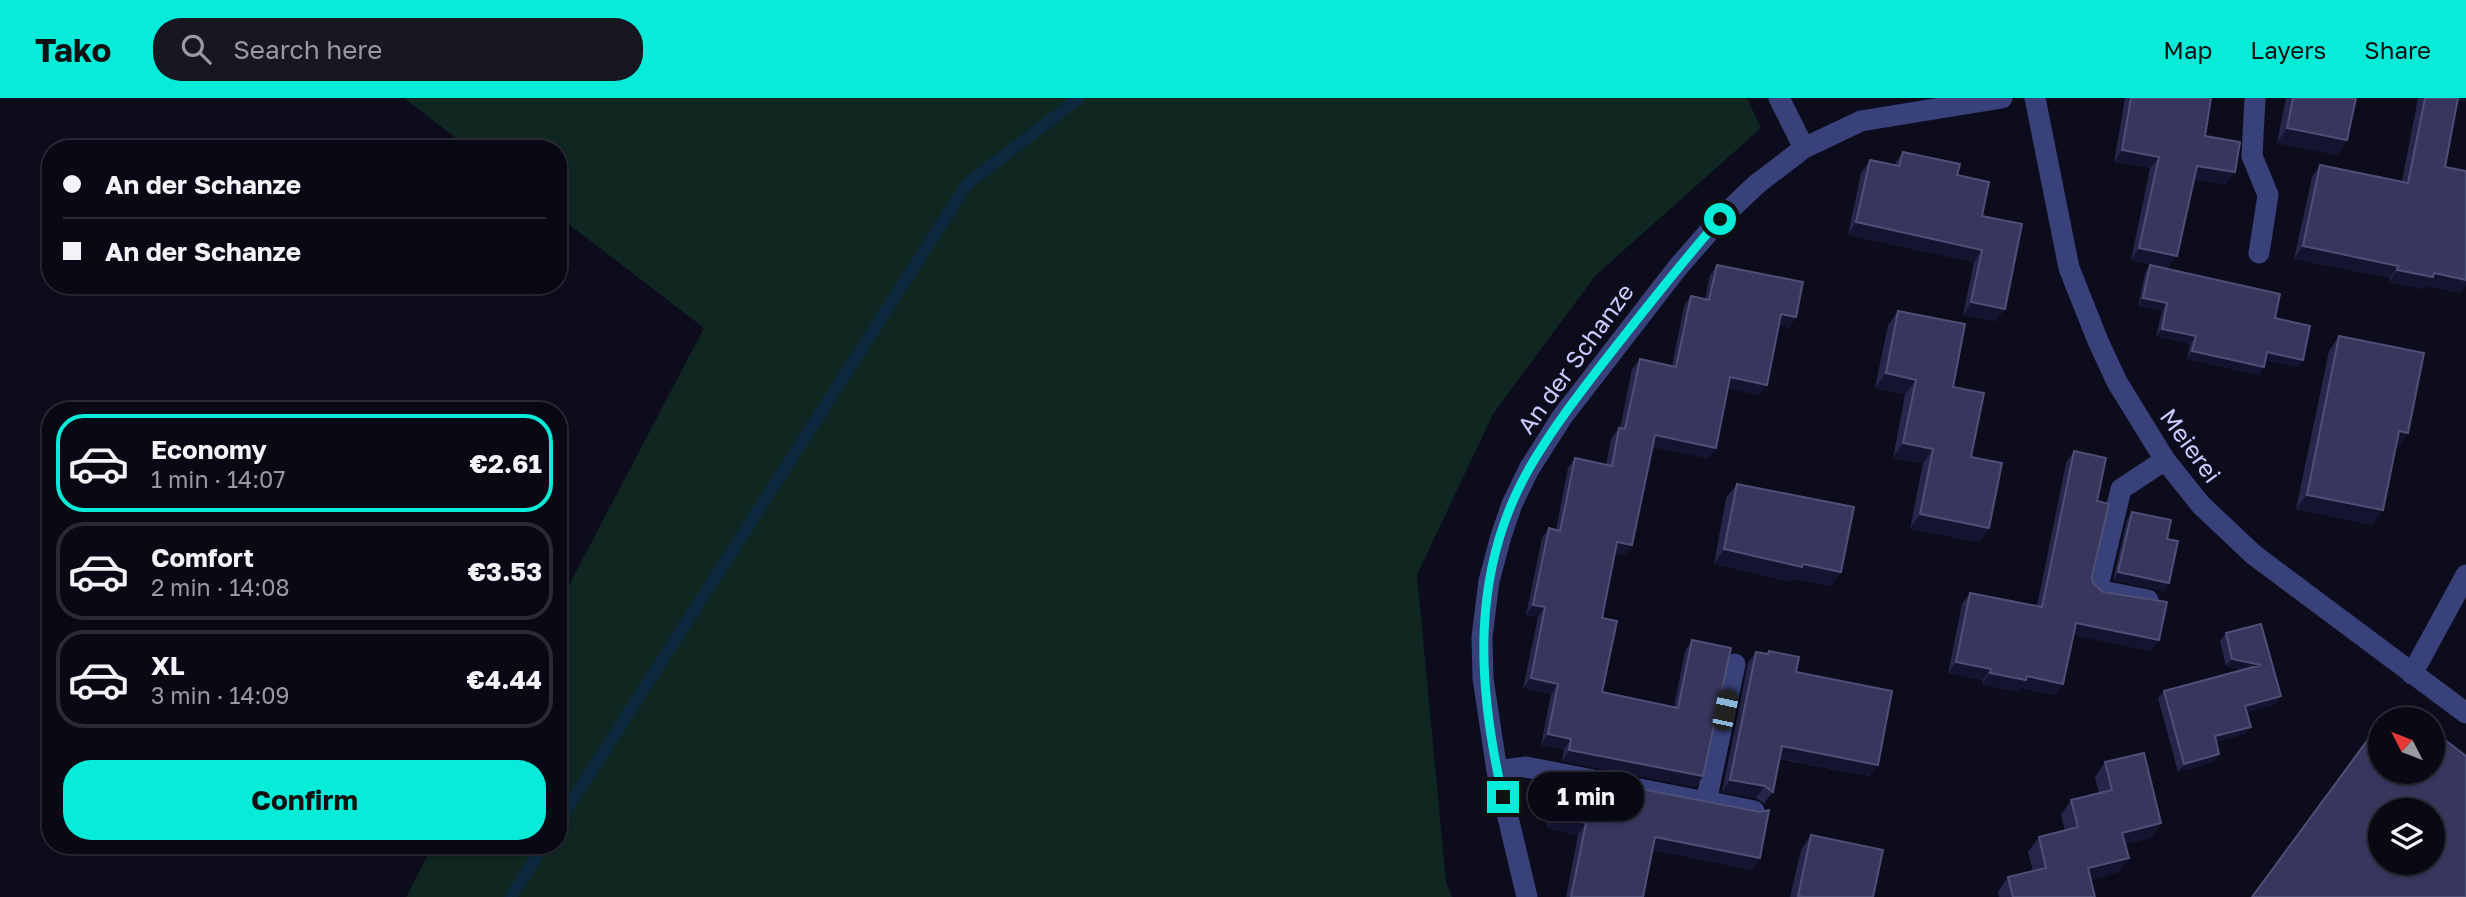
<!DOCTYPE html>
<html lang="en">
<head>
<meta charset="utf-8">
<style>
  :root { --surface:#090915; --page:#171722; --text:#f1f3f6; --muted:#999aa0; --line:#292a34; --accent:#07ebd9 }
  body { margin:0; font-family:"Golos Text",sans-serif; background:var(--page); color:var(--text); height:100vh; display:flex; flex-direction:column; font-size:26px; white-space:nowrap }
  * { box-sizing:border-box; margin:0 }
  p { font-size:23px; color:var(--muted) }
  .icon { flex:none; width:38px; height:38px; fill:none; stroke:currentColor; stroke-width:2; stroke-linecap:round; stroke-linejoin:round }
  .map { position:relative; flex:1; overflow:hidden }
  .panel { position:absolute; left:42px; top:304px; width:525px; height:452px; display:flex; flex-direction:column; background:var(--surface); border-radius:28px; box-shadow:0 2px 5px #0004,0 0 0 2px var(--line) }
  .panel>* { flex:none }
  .banner { position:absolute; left:42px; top:42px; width:525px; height:154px; border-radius:28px; box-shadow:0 2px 5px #0004,0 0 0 2px var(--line); display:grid; align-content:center; height:154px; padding:0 21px; background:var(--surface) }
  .needle { width:46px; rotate:312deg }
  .fabs { position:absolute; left:2368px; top:609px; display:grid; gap:14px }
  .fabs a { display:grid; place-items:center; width:77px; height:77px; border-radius:50%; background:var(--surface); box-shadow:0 2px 5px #0004,0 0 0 2px var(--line); font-size:35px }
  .end { position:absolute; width:32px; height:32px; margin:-16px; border:9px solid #07ebd9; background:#111; box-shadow:0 0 0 4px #111 }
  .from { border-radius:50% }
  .bubble { position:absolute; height:49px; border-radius:24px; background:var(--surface); box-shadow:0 2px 5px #0004,0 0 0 2px var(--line); font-size:23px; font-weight:700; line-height:49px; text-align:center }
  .car { position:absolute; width:21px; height:42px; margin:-21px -10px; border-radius:9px; box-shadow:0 0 5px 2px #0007; background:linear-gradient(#222 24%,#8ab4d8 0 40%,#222 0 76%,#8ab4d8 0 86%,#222 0) }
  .banner b { display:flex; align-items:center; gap:24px; height:66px; font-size:26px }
  .banner b+b { border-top:2px solid var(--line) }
  .banner i { width:18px; height:18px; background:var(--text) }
  ul { padding:12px 0 0; list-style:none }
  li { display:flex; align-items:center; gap:21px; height:98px; margin:0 14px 10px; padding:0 7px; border:4px solid var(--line); border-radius:28px }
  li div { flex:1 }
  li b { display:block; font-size:26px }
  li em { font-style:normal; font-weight:700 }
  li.active { border-color:var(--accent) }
  li>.icon { width:63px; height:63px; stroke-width:1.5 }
  .action { display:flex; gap:14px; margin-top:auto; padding:14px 21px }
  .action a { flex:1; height:80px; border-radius:28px; background:var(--accent); color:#111; font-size:28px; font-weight:700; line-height:80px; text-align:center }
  header { display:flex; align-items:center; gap:42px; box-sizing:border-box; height:98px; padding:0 35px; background:var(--accent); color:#111 }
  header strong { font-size:33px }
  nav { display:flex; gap:38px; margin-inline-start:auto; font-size:24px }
  .search { width:490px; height:63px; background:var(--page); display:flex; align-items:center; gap:18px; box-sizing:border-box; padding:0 24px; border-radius:28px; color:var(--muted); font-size:26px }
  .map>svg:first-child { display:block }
  .green { fill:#0f2621 }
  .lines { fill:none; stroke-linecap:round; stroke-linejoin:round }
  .stream { stroke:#0d293f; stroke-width:12 }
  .minor { stroke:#38417a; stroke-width:21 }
  .wall { fill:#25264a }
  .shaded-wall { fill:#141430 }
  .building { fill:#37375e; stroke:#4e4f77; stroke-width:2; fill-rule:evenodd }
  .route { stroke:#07ebd9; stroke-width:9 }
  .labels { text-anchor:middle; stroke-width:5; stroke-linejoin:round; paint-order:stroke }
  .street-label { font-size:24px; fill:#c9ccfd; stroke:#0c0c1c }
</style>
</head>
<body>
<header>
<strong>Tako</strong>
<div class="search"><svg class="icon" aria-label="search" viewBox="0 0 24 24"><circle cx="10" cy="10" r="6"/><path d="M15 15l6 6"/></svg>Search here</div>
<nav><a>Map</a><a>Layers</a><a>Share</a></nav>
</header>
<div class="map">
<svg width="2466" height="799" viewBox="0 0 2466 799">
  <rect width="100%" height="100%" fill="#0c0c1c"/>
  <path class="green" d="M404,0H1747L1761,30L1595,178L1493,316L1417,477L1446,784L1452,799H406L433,747H558V508L704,230L558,118V51H470Z"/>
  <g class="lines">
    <path class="stream" d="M558,725L967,86L1079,0
      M511,799L544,747"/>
    <path class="minor" d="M1779,0L1804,50
      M2035,0L2069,170L2098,243L2117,284L2165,362L2201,407L2254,457L2466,615
      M2255,0L2252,58L2268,97L2259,155
      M2148,502L2097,492L2121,391L2165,362
      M2412,576L2466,477
      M1497,673L1526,669L1706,704L1735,566
      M1715,705L1754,713
      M1527,799L1497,673L1483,580L1482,539L1489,483L1501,438L1512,406L1529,371L1562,319L1678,169L1720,121L1757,86L1804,50L1861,23L2002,0"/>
  </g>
  <path class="wall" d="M2125,0H2211L2205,38L2226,86L2194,81L2168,170L2131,162L2150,70L2114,64Z
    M2286,0H2356L2347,42L2337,57L2277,45Z
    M2418,0H2466V3L2458,2L2445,69L2461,195L2427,188L2424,191L2389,184L2390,180L2294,161L2312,79L2320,67L2402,83Z
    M1903,54L1957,77L1982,118L1996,223L1963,217L1974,164L1848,137L1861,75L1870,62L1894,67Z
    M1717,167L1796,219L1789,230L1779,227L1760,297L1727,290L1716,350L1708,360L1653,349L1625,457L1615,455L1602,520V594L1674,609L1685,553L1692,542L1703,678L1696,689L1562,663L1564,651L1541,647L1551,596L1523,590L1538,519L1526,517L1542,440L1549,430L1556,431L1568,370L1575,360L1606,367L1611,341L1619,330H1620L1632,271L1640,261L1672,268L1684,208L1691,198L1705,201L1710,177Z
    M2150,167L2275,220L2303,262L2297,269L2266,262L2259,277L2187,261L2190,246L2156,238L2162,213L2138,208L2145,175Z
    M1898,213L1953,289L1989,430L1979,444L1910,431L1923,365L1893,360L1905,296L1875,290L1888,227Z
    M2339,238L2398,350L2396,349L2373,427L2296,411L2329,253Z
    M2074,353L2097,403L2092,478L2093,485L2151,553L2073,537L2063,586L2055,597L2021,590L2018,594L1982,586L1983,582L1948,575L1962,506L1970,495L2037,508L2066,365Z
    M1737,386L1831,488L1794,481L1792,484L1714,466L1726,400Z
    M2132,414L2167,441L2169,485L2164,493L2113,482L2127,422Z
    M2226,535L2281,598L2275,606L2247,614L2245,636L2217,644L2214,664L2178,674L2158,600L2164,593L2242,572L2226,568L2220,543Z
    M1769,553L1796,574L1878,667L1869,678L1779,661L1773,694L1764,705L1756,700L1722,694L1748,565L1756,554L1767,556Z
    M2105,664L2161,725L2151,740L2125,746L2118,774L2090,782L2095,799H1999L1998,794L2008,779L2033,773L2028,754L2039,739L2065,733L2061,717L2071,702L2099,695L2095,679Z
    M1564,676L1752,772L1653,752L1643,799H1566L1578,737L1547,730L1556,688Z
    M1811,737L1873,799H1790L1801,752Z"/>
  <path class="shaded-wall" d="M2452,0H2466V3Z
    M2287,30L2347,42L2337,57L2277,45Z
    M2122,52L2159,59L2150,70L2114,64Z
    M2197,68L2235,74L2226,86L2189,80Z
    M1856,124L1982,152L1974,164L1848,137Z
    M2303,148L2398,168L2390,180L2294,161Z
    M2139,150L2177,158L2168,170L2131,162Z
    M2397,172L2434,175L2466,182V188L2461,195L2427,188L2424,191L2389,184Z
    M2143,200L2167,205L2162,213L2138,208Z
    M1971,204L2005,211L1996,223L1963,217Z
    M1781,216L1796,219L1789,230L1774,226Z
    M2162,231L2196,238L2190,246L2156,238Z
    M2192,253L2264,269L2259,277L2187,261Z
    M2267,254L2303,262L2297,269L2262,262Z
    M1886,275L1916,282L1905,296L1875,290Z
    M1730,279L1767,287L1760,297L1723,290Z
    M2399,333L2408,335L2398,350L2389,347Z
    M1655,337L1716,350L1708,360L1648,348Z
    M1903,345L1933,351L1923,365L1893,360Z
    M2307,397L2383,412L2373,427L2296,411Z
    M1920,416L1989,430L1979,444L1910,431Z
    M1617,444L1632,447L1625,457L1610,454Z
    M1724,451L1803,466L1841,474L1831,488L1794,481L1792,484L1714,466Z
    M2118,474L2169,485L2164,493L2113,482Z
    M1533,507L1545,509L1538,519L1526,517Z
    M2076,525L2159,542L2151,553L2068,536Z
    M2232,561L2261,567L2255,574L2226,568Z
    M1956,564L1991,571L1983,582L1948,575Z
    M1990,575L2027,578L2063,586L2055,597L2021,590L2018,594L1982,586Z
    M1531,580L1558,586L1551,596L1523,590Z
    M2281,598L2275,606L2240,616L2245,608Z
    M2251,629L2245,636L2210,646L2215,638Z
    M1548,636L1571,641L1564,651L1541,647Z
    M1782,648L1878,667L1869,678L1773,659Z
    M1569,652L1703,678L1696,689L1562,663Z
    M2219,656L2214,664L2178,674L2184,666Z
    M1730,682L1765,688L1756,700L1722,694Z
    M1555,718L1586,725L1578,737L1547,730Z
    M2161,725L2151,740L2112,749L2122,735Z
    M1655,739L1760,760L1752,772L1647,751Z
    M2129,760L2118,774L2078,785L2088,770Z"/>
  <path class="building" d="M2131,0H2211L2205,38L2240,44L2235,74L2197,68L2177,158L2139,150L2159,59L2122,52Z
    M2293,0H2356L2347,42L2287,30Z
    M2425,0H2458L2445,69L2466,73V182L2434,175L2433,179L2397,172L2398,168L2303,148L2320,67L2408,85Z
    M1903,54L1960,66L1957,77L1989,84L1982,118L2022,126L2005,211L1971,204L1982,152L1856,124L1870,62L1899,68Z
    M1717,167L1803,184L1796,219L1781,216L1767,287L1730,279L1716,350L1655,337L1632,447L1617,444L1602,520L1617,523L1602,594L1678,610L1692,542L1731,550L1703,678L1569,652L1571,641L1548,636L1558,586L1531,580L1545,509L1533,507L1549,430L1560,433L1575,360L1612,368L1619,330L1625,331L1640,261L1676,269L1691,198L1709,202Z
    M2150,167L2280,196L2275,220L2310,228L2303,262L2267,254L2264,269L2192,253L2196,238L2162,231L2167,205L2143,200Z
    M1898,213L1965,226L1953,289L1984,295L1971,359L2002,365L1989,430L1920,416L1933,351L1903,345L1916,282L1886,275Z
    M2339,238L2424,255L2408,335L2399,333L2383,412L2307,397Z
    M2074,353L2106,360L2097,403L2109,406L2092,478L2093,485L2103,494L2167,504L2159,542L2076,525L2063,586L2027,578L2026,582L1990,575L1991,571L1956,564L1970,495L2042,509Z
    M1737,386L1854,409L1841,474L1803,466L1802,469L1724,451Z
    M2132,414L2171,422L2167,441L2178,443L2169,485L2118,474Z
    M2261,526L2281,598L2245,608L2251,629L2215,638L2219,656L2184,666L2164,593L2261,567L2232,561L2226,535Z
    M1769,553L1799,559L1796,574L1892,593L1878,667L1782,648L1773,694L1765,688L1730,682L1756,554L1768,556Z
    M2412,616L2418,621H2408Z
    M2375,632L2380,636V674H2432V632L2466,658V799H2252ZM2380,712H2432V765H2380Z
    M2144,655L2161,725L2122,735L2129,760L2088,770L2095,799H2013L2008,779L2046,770L2039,739L2078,729L2071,702L2112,692L2105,664Z
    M1564,676L1760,714L1769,712L1760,760L1655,739L1643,799H1571L1586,725L1555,718Z
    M1811,737L1883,752L1873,799H1804L1798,798Z"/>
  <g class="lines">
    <path class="route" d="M1503,699C1477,587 1470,473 1530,369C1552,331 1579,296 1606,261C1643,214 1680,166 1720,121"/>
  </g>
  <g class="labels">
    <g class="street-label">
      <text transform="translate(1576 261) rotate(-54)" y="8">An der Schanze</text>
      <text transform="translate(2190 348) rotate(54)" y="8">Meierei</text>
    </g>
  </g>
</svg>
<div class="fabs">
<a><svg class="needle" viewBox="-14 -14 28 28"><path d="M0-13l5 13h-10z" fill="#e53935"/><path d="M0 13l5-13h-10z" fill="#999aa0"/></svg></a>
<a><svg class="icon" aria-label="layers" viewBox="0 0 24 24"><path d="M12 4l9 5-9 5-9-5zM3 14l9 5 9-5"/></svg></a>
</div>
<i class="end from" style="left:1720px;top:121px"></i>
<i class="end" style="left:1503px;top:699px"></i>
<div class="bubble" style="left:1528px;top:674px;width:116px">1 min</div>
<i class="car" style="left:1725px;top:612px;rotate:12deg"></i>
<div class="banner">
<b><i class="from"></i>An der Schanze</b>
<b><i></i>An der Schanze</b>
</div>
<section class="panel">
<ul>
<li class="active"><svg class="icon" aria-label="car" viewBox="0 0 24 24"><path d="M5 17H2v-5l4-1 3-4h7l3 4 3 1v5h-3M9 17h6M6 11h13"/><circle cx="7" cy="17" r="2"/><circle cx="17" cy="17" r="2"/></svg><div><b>Economy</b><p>1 min · 14:07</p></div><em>€2.61</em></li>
<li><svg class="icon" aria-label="car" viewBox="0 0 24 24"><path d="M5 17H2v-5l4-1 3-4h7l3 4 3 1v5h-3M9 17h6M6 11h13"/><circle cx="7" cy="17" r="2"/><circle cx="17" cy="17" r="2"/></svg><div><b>Comfort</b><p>2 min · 14:08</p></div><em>€3.53</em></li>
<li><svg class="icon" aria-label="car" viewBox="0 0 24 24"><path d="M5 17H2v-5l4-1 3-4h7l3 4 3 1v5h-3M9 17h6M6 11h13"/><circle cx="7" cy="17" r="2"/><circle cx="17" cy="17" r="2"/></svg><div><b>XL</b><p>3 min · 14:09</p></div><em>€4.44</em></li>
</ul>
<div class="action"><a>Confirm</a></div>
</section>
</div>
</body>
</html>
